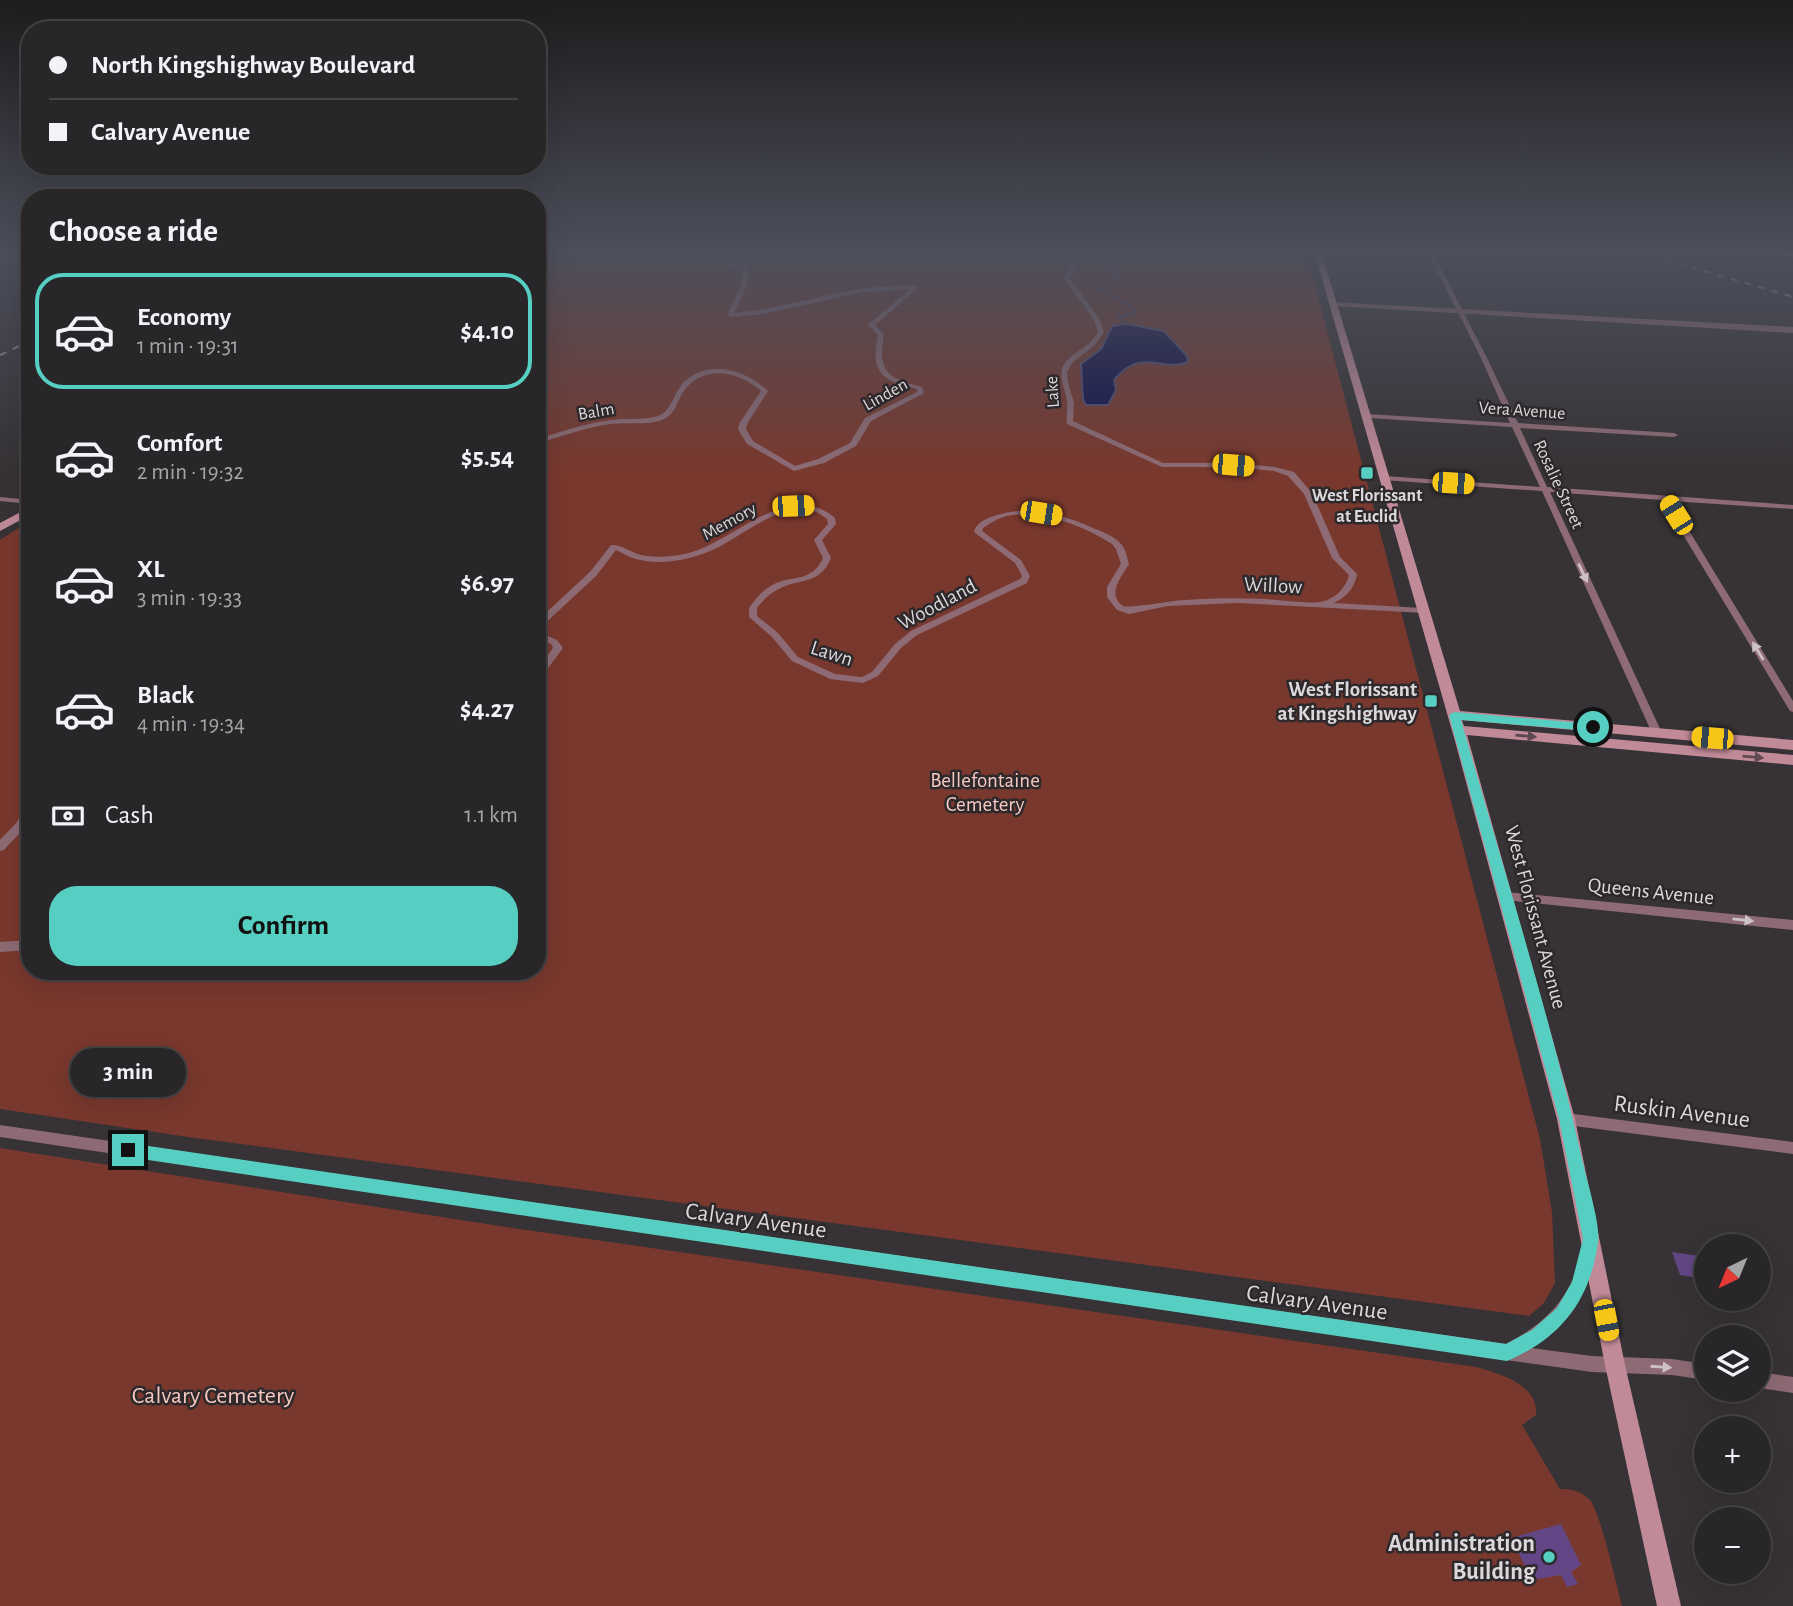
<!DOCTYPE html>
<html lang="en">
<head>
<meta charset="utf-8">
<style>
  :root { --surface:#282628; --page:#343234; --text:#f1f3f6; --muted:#a5a5a8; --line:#444345; --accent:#57cec2 }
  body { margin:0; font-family:"Alegreya Sans",sans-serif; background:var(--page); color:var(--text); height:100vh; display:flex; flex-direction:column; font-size:26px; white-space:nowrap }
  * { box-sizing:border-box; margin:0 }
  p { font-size:23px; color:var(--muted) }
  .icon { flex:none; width:38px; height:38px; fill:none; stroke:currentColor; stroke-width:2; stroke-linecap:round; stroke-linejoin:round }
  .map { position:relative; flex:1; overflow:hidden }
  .details { position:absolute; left:21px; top:189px; width:525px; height:791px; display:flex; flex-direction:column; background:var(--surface); border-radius:28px; box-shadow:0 7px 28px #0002,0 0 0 2px var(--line) }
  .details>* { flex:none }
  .top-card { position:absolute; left:21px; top:21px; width:525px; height:154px; border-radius:28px; box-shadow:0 7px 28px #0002,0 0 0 2px var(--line); display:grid; align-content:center; height:154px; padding:0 28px; background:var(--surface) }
  .needle { width:46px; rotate:223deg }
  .fabs { position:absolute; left:1694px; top:1234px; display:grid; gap:14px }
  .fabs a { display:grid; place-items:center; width:77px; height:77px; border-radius:50%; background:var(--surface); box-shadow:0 7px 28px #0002,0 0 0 2px var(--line); font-size:35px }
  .end { position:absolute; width:32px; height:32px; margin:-16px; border:9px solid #57cec2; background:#111; box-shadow:0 0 0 4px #111 }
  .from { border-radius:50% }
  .bubble { position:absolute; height:49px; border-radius:24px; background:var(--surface); box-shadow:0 7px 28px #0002,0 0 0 2px var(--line); font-size:23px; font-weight:700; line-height:49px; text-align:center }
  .car { position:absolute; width:21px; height:42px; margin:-21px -10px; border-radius:9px; box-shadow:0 0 5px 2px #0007; background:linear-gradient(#f5c518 24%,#345 0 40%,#f5c518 0 76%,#345 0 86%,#f5c518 0) }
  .top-card b { display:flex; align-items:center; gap:24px; height:66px; font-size:26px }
  .top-card b+b { border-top:2px solid var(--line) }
  .top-card i { width:18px; height:18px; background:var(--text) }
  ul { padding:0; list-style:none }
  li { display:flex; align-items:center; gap:21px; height:116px; margin:0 14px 10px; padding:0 14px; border:4px solid transparent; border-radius:28px }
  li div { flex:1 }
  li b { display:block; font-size:26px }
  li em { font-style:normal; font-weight:700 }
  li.selected { border-color:var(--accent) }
  li>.icon { width:63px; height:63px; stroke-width:1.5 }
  h2 { padding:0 28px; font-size:32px; line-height:84px }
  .pay { display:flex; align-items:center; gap:18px; height:77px; padding:0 28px; font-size:26px }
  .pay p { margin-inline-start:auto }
  .primary-button { display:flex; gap:14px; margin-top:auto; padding:14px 28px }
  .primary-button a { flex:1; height:80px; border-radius:28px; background:var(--accent); color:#111; font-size:28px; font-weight:700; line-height:80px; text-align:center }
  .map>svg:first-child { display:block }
  .green { fill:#79382d }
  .water { fill:#100f49; stroke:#4d4b75; stroke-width:2 }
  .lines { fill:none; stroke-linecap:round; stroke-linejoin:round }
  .stream { stroke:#4d4b75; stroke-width:2 }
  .building { fill:#634685 }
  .minor { fill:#8e6b74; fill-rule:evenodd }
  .tertiary { fill:#8e6b74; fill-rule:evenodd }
  .secondary { fill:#c18a98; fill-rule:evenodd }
  .motorway { fill:#f7c2cf; fill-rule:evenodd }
  .rail { stroke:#a29ea1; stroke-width:2; stroke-dasharray:7 7; stroke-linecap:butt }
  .oneway { fill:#ccc2c6 }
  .oneway2 { fill:#604a51 }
  .route { fill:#57cec2 }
  .poi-dot { fill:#57cec2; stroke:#2c282b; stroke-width:2.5 }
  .labels { text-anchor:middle; stroke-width:5; stroke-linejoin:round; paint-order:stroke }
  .far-street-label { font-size:18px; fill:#dbd8db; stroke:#2c282b }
  .far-poi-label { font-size:18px; font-weight:bold; fill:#dbd8db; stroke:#2c282b }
  .street-label { font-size:21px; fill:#dbd8db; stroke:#2c282b }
  .poi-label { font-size:21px; font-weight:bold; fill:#dbd8db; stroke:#2c282b; text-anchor:end }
  .park-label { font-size:21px; fill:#f6c8bf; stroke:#2c282b }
  .near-street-label { font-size:24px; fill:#dbd8db; stroke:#2c282b }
  .near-park-label { font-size:24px; fill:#f6c8bf; stroke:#2c282b }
  .near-poi-label { font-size:24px; font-weight:bold; fill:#dbd8db; stroke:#2c282b; text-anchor:end }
</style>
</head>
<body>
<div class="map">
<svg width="1793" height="1606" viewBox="0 0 1793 1606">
  <rect width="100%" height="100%" fill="#363235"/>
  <path class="green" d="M537,251H1306L1540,1139L1552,1212L1555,1283L1544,1303L1529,1316L188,1137L0,1109V540L30,521V971H537Z
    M0,1148L506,1227L1476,1367C1499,1373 1539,1385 1536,1415L1522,1425L1560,1489C1572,1489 1581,1491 1590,1500C1600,1511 1617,1587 1622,1606H0Z"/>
  <path class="water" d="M1127,324L1164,331L1187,356L1188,362C1162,373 1142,346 1114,380L1116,390L1108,405H1086L1083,400L1081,364L1101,349L1112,326Z"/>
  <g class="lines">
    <path class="stream" d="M1124,260L1104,265L1114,272L1115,277L1100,288L1133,308L1135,313L1118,317L1127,324"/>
  </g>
  <path class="building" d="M1672,1252L1706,1257V1279L1680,1275Z
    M1561,1524L1581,1565L1571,1572L1578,1584L1567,1587L1561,1575L1532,1580L1511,1538Z"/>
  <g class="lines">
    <path class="minor" d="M4,251H10L0,257V253Z
      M684,251H691L748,267L747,286L734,313C796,307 856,282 918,286V288L875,325L884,335C877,372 889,379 922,387L924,393L871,421L856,446L824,463L794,471L747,444L738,429L739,424L761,391C739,371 701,363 682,394C675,406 675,416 659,421C644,425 626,422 610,424C586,427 561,437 537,443V439C561,432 586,423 611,420C625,418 640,420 654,417C672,414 672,394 684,382C709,359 745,370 767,390L768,391L747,424L746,429L753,441L795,466L818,459L850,443L865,418L917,392V389C882,381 870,373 878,335L868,325L910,289L863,292L764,314L730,317L727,315L741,286L743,269L684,252Z
      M1070,251H1075L1081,262L1070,278L1100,320L1104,332L1095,345L1073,362L1067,372L1068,383L1074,403L1073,421L1163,463H1233L1275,467L1294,472L1312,493L1340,557L1357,574C1355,588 1346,597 1334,603L1422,608L1426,611L1425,613L1237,603L1168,606L1129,614L1117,610L1107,597V587L1121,564L1116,549L1112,544C1085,526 1040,509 1007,516C998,518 991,523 983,528L982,531L1021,560L1030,576L1027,583L917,635L901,648L878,676L863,683L830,679L792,661L772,637L749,617V608C756,598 763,590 774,584C794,575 812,582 823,558L814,540L828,524L827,519C823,516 818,512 813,511C780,499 735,543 705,553C683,561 658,565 636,559C629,557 623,553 616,550L596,576L540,628L537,629V621L590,572L611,545C623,545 630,552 641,555C655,558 670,557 684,554C732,545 787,477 835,518L836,524L822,540L831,558C819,586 802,577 779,589C770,593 763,600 757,608V616L778,633L798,657L835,674L862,677L872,672L895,644L911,631L1020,579L1022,576L1015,563L974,532C976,523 985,519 994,516C1027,504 1062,514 1093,528C1103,532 1114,536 1121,544C1126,550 1127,557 1129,564C1122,576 1106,594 1123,606C1128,609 1175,600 1186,600C1213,598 1239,598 1266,599C1280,600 1307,604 1320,602C1334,600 1346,588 1349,575L1332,558L1304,494L1288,476L1274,471L1233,467H1162L1067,424C1066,416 1068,409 1067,401C1064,381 1053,370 1073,355C1083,348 1092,343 1098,332L1094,320L1064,278L1075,262Z
      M1427,251H1432L1487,358L1518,423L1674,433L1678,435L1674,437L1520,428L1547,487L1793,505V509L1671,501L1793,701V712L1790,711L1662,500L1550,492L1662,733L1657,736L1652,733L1542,491L1382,480V476H1385L1540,487L1512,427L1368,418L1364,416L1368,414L1510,423L1481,358Z
      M0,497L30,500V504L0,501Z
      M537,631L557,640L563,648L540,679L537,680V670L553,648L551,644L537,638Z
      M30,725V740L25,737V728Z
      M30,802C30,827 20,832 4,850L0,851V840L17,822L26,803Z
      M1505,892L1793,920V930L1505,900L1501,899L1499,896L1501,893Z
      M30,940V950L0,952V942Z
      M1566,1113L1793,1142V1154L1566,1125L1561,1123L1559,1119L1561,1115Z
      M0,1125L1506,1344C1535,1329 1560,1309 1573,1279C1578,1268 1580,1257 1584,1247L1589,1245L1594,1247L1596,1252C1585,1295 1568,1323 1531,1348L1592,1356L1672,1359L1706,1364V1380L1672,1375L1592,1372L1491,1358L0,1137Z
      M1759,1372L1793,1377V1393L1759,1388Z"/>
    <path class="tertiary" d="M1330,302L1793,327V333L1333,306L1329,304Z"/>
    <path class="secondary" d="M1314,251H1321L1460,711L1793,740V750L1462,720L1464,726L1793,755V765L1467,735L1575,1119L1625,1365L1681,1606H1657L1605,1365L1557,1119L1455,741Z
      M30,507V515L0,531V523Z"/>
    <path class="motorway" d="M1770,251H1793V257L1772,253Z"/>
    <path class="rail" d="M1637,251L1793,297
      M0,355L30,341"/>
  </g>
  <defs><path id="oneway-solid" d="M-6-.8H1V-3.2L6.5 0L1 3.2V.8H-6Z" transform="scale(1.75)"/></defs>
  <g class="oneway">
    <use href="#oneway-solid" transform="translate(1583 573) rotate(65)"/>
    <use href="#oneway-solid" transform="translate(1758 651) rotate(-121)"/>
    <use href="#oneway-solid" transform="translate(1743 920) rotate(6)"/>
    <use href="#oneway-solid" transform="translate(1661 1367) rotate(4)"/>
  </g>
  <g class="oneway2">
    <use href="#oneway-solid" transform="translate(1526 736) rotate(5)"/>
    <use href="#oneway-solid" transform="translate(1753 757) rotate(5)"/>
  </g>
  <linearGradient id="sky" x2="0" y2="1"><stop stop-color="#1e1c1d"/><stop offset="0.53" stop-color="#4c4f5c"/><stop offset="1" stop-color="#4c4f5c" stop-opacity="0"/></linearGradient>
  <rect width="1793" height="475" fill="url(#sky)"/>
  <path class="route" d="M1454,712L1593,724L1598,727L1593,731L1461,720C1502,865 1549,1011 1582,1159C1586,1178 1601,1225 1598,1242C1590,1301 1561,1338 1507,1361L128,1157L121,1150L128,1143L1506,1344L1532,1330L1557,1308L1572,1282L1583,1239L1559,1119L1449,715Z"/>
  <g class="poi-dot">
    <rect x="1360" y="466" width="14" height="14" rx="3.5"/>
    <rect x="1424" y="694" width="14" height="14" rx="3.5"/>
    <circle cx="1549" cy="1557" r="7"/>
  </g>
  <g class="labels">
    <g class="far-street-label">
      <text transform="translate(1052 392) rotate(-94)" y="6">Lake</text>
      <text transform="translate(885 394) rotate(-29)" y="6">Linden</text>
      <text transform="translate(1522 410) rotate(4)" y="6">Vera Avenue</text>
      <text transform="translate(596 411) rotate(-10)" y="6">Balm</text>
      <text transform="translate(1559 484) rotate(65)" y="6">Rosalie Street</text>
      <text transform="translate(729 521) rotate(-29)" y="6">Memory</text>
    </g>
    <g class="far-poi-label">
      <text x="1367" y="501">West Florissant<tspan x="1367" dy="21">at Euclid</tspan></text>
    </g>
    <g class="street-label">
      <text transform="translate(1273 585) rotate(3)" y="7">Willow</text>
      <text transform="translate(937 604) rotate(-28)" y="7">Woodland</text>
      <text transform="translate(832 653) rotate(18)" y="7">Lawn</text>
      <text transform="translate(1651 891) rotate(6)" y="7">Queens Avenue</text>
      <text transform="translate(1536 917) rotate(75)" y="7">West Florissant Avenue</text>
    </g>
    <g class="poi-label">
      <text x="1417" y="696">West Florissant<tspan x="1417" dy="24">at Kingshighway</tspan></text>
    </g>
    <g class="park-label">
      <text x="985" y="787">Bellefontaine<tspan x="985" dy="24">Cemetery</tspan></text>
    </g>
    <g class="near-street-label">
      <text transform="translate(1682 1111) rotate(7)" y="8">Ruskin Avenue</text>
      <text transform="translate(756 1220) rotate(8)" y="8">Calvary Avenue</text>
      <text transform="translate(1317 1302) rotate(8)" y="8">Calvary Avenue</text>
    </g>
    <g class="near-park-label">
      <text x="213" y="1403">Calvary Cemetery</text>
    </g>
    <g class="near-poi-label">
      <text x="1535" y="1551">Administration<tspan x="1535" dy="28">Building</tspan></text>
    </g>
  </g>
</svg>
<div class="fabs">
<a><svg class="needle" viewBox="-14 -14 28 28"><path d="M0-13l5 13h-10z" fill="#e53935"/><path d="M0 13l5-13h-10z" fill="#a5a5a8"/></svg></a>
<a><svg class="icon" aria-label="layers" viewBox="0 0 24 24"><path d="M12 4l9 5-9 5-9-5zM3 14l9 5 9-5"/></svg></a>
<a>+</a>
<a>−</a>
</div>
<i class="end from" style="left:1593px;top:727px"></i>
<i class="end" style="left:128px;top:1150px"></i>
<div class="bubble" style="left:70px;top:1048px;width:116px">3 min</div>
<i class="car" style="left:1233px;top:465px;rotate:95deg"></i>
<i class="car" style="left:1453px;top:483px;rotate:94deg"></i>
<i class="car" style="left:793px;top:506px;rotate:88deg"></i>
<i class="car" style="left:1041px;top:513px;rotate:99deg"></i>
<i class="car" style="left:1676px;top:515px;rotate:328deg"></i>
<i class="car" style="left:1712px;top:738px;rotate:275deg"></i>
<i class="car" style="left:1606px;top:1320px;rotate:169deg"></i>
<div class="top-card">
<b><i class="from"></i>North Kingshighway Boulevard</b>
<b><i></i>Calvary Avenue</b>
</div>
<section class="details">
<h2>Choose a ride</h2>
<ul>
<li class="selected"><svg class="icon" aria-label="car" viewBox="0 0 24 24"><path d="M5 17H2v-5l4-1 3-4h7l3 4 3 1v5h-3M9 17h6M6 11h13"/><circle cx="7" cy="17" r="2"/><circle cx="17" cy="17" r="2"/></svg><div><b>Economy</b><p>1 min · 19:31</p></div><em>$4.10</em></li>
<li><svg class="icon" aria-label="car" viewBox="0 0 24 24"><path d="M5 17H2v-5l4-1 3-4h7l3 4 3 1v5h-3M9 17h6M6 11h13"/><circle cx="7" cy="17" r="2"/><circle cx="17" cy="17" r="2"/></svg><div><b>Comfort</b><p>2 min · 19:32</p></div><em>$5.54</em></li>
<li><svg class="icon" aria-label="car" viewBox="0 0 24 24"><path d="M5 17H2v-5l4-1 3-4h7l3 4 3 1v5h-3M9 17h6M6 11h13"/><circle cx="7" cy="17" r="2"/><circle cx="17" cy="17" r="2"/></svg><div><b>XL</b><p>3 min · 19:33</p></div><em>$6.97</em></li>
<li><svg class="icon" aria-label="car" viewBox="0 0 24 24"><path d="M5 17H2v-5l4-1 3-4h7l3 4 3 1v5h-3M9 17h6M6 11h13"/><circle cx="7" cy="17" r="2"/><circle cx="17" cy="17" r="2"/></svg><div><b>Black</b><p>4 min · 19:34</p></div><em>$4.27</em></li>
</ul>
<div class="pay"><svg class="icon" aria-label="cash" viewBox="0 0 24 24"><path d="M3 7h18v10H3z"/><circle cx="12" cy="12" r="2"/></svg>Cash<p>1.1 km</p></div>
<div class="primary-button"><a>Confirm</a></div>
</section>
</div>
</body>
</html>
